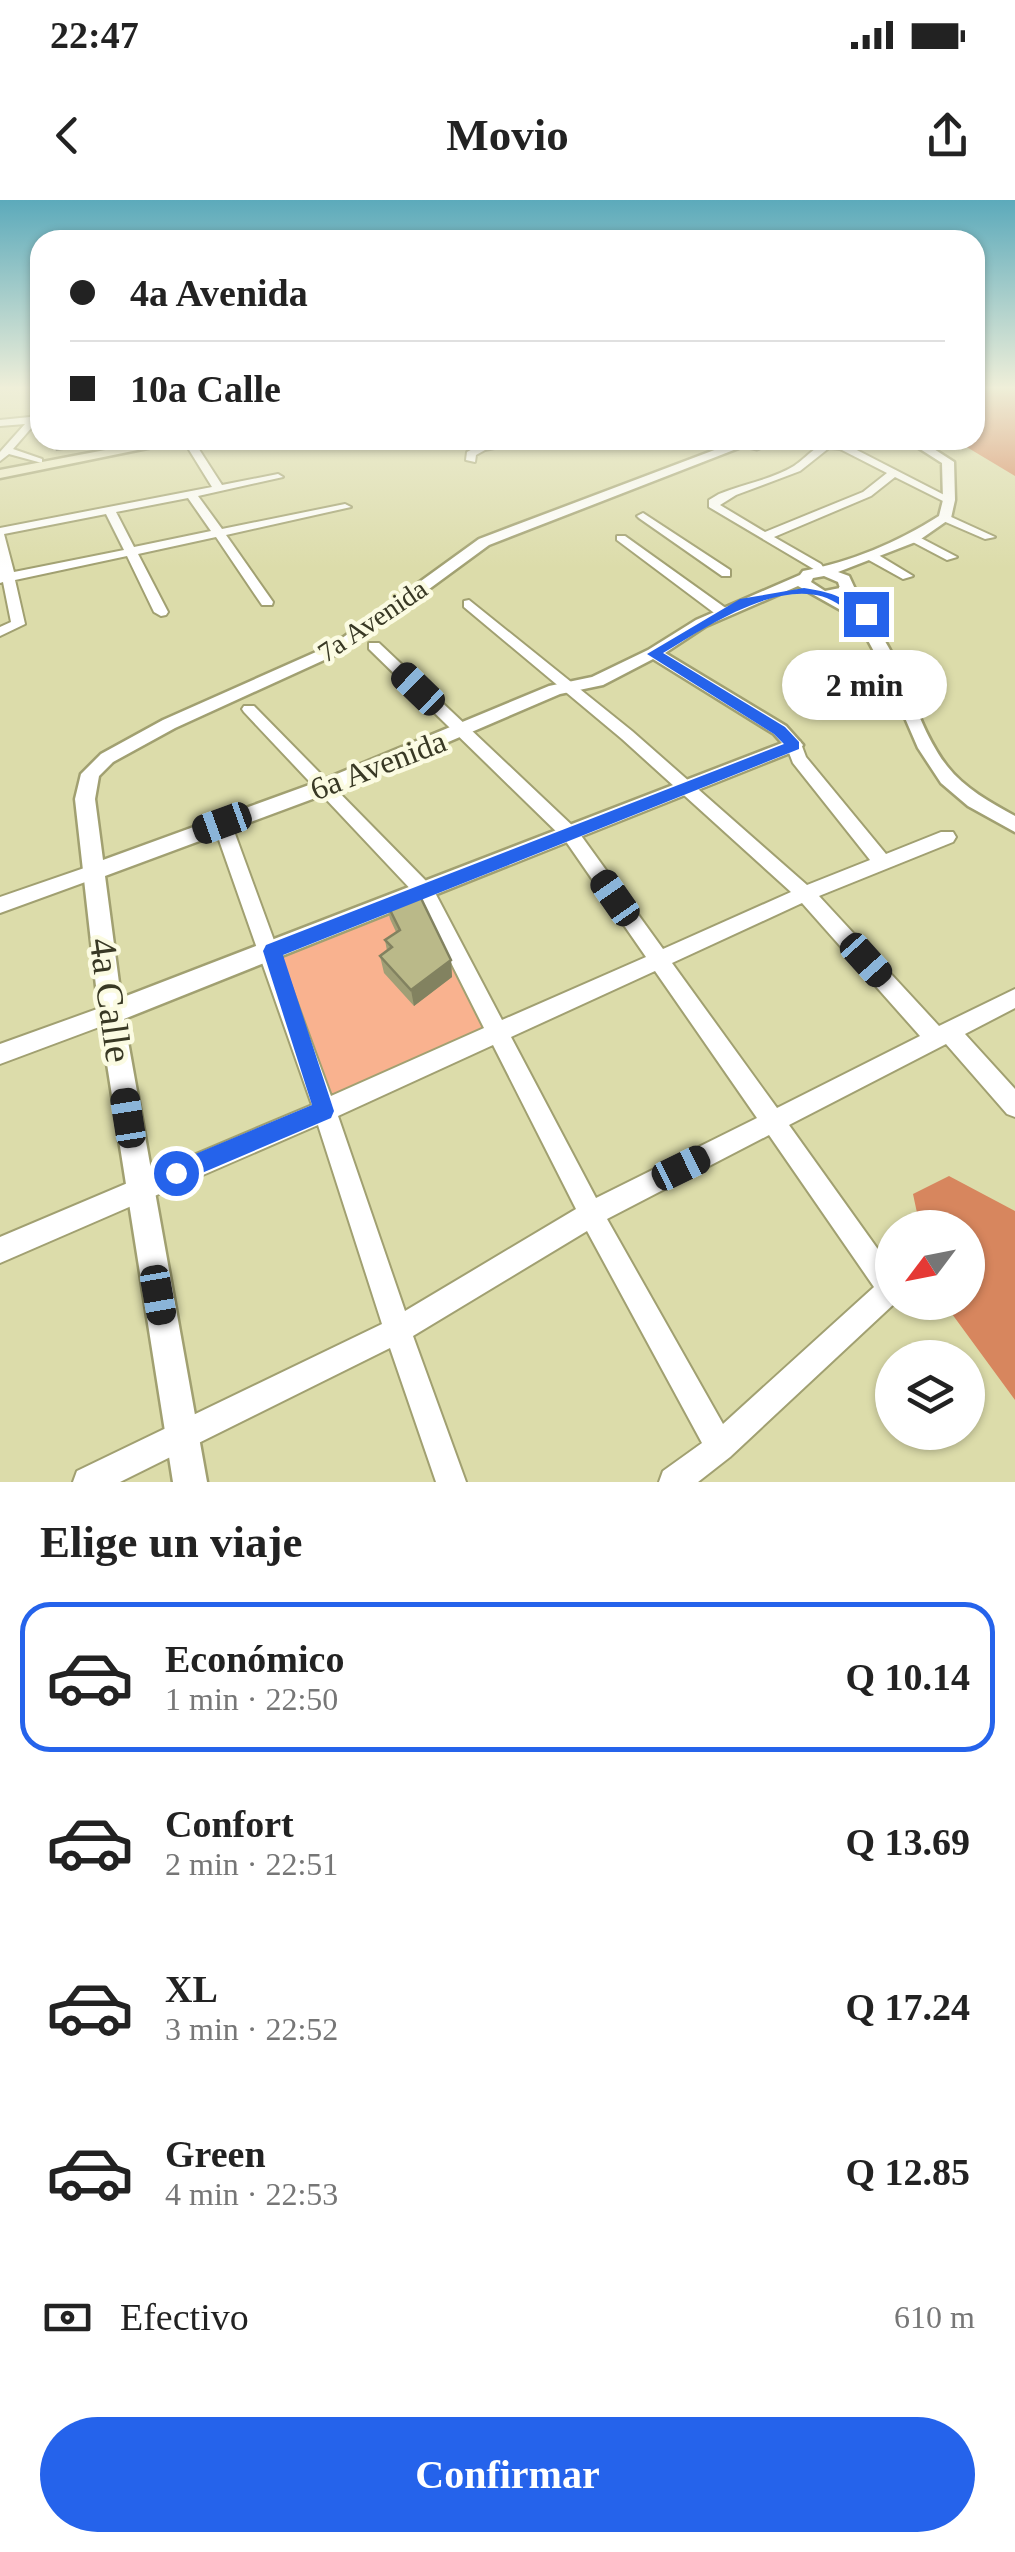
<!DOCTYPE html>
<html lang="es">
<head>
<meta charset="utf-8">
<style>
  :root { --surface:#fff; --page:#f2f2f2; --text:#222; --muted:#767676; --line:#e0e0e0; --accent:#2563eb }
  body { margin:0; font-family:"Times New Roman",serif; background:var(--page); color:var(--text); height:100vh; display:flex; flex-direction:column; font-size:38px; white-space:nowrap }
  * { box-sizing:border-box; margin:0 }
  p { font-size:32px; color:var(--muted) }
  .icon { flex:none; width:55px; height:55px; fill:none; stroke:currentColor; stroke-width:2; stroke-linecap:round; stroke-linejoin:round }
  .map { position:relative; height:1282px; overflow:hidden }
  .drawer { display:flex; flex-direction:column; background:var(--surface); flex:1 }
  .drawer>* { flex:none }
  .banner { position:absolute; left:30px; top:30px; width:955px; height:220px; border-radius:30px; box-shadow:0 2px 8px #0004; display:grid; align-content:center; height:220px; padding:0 40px; background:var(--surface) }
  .needle { width:65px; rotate:238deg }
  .buttons { position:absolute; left:875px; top:1010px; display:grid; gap:20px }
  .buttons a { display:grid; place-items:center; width:110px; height:110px; border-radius:50%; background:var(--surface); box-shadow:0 2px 8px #0004; font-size:50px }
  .end { position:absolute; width:45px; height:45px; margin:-22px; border:12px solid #2563eb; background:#fff; box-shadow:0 0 0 5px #fff }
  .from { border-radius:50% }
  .bubble { position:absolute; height:70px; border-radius:35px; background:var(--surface); box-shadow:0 2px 8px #0004; font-size:32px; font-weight:700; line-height:70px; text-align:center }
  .car { position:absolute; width:30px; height:60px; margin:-30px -15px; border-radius:12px; box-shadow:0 0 8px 2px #0007; background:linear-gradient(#222 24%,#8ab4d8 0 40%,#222 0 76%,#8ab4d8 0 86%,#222 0) }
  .banner b { display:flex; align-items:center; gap:35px; height:95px; font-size:38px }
  .banner b+b { border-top:2px solid var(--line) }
  .banner i { width:25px; height:25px; background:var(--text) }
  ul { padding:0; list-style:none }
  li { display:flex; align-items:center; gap:30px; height:150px; margin:0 20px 15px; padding:0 20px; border:5px solid transparent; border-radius:30px }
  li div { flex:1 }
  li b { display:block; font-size:38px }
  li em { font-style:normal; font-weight:700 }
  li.current { border-color:var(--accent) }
  li>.icon { width:90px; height:90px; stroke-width:1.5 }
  h2 { padding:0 40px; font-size:45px; line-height:120px }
  .pay { display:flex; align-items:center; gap:25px; height:110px; padding:0 40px; font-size:38px }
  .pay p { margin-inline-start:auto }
  .cta { display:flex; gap:20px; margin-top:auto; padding:20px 40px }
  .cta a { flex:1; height:115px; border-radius:60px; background:var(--accent); color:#fff; font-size:40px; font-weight:700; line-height:115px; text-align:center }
  .status { display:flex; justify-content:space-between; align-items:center; height:70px; padding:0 50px; background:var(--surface); direction:ltr }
  .status svg { height:28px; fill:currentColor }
  header { display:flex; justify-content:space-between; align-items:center; height:130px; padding:0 40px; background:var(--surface); font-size:45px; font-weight:700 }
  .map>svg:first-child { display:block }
  .green { fill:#f9b28f }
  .forest { fill:#d7865e }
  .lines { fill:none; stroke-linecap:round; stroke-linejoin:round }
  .minor-casing { stroke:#a1a071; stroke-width:4 }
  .tertiary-casing { stroke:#a1a071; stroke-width:5 }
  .secondary-casing { stroke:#a1a071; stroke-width:5 }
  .minor { fill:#fff; fill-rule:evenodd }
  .tertiary { fill:#fff; fill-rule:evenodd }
  .secondary { fill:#f0eecd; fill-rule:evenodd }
  .wall { fill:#a09f76 }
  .shaded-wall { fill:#828260 }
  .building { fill:#bab989; stroke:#828260; stroke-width:2.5 }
  .route { fill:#2563eb }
  .labels { text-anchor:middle; stroke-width:9; stroke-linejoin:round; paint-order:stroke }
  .far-street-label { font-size:28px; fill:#383824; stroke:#fbfbe2 }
  .street-label { font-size:32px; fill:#383824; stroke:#fbfbe2 }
  .near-street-label { font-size:38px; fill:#383824; stroke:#fbfbe2 }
</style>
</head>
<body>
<div class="status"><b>22:47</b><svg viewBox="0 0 49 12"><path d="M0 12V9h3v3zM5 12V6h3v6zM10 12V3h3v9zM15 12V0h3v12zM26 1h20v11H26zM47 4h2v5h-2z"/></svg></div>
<header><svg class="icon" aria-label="back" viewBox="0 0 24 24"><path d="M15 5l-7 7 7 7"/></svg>Movio<svg class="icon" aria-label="share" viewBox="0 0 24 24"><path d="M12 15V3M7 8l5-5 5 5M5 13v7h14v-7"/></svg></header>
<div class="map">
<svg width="1015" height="1282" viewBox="0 0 1015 1282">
  <rect width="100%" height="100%" fill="#dcdcaa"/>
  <path class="green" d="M425,692L497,833L324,911L272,751Z"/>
  <path class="forest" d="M975,188H1015V276L955,240H975Z
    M949,976L1015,1011V1200L944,1103L968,1102V1028L920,1027L913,994Z"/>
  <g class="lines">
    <defs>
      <path id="minor" d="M40,209V218L13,249L42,259V263L9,254L0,261V252L25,224L0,226V220L30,217Z
        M183,240H193L222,285L278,274L283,277L198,296L222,329L345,304L351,307L226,335L273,402L272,405H262L216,337L138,354L168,412L166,415L161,416L154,412L127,356L15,380L25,424L0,436V427L11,422L3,382L0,383V328L212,287ZM188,298L211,331L134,347L116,312ZM106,314L124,350L14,372L4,334Z
        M510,240H532L485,250L476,255L475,262L466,260L467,252L478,246Z
        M834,242L847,245L954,300L945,302L895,277L871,296L774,337L821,364L823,367L817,371L709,307V300L719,294C743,284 771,280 794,266C809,256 815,244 834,242ZM829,248L840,249L887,273L863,292L765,332L720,305L736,295L800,271Z
        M643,313L730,370V376H722L639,318L637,316Z
        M941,316H949L995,337L985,339L941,320Z
        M617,336H625L727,409V415H717L617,340Z
        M909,336H917L957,357L947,360L909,340Z
        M867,353H875L913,376L903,379L867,359Z
        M469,400L632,531L807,685L870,660L793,563L786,545L788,541H800L806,557L886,654L941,632H953L956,637L953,642L819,696L939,826L1015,789V808L965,834L1015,889V917L1007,914L946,844L789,925L892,1069V1102H896L730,1257L698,1282H659L663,1271L702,1243L587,1031L413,1136L466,1282H436L390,1148L120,1282H73L77,1271L382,1124L318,925L0,1063V1037L312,905L213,623L216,619H228L231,623L331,896L484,828L418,697L244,512L242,509L244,506H254L432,687L502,820L646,757L565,640L369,449V443H379L577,630L663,749L791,692L622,539L464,407V401ZM802,703L920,836L777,908L672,763ZM655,771L757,918L596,998L511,837ZM493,845L576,1009L405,1111L338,916ZM769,935L874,1087L723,1224L607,1019Z
        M93,665L99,667L102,672L99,677L0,713V697Z
        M111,804L118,806L121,813L118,820L0,864V844Z"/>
      <path id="tertiary" d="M741,240H781L757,249L744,246L489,345L346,450L175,528L113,562L99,576L95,599L103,660L320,581L549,486L592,477L648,450L696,420L800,375L803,371C851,362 898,342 939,316L943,300L942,263L906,240H920L954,262L955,300L951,318L918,341L838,372L849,376L855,389L843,397C904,436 906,512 947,566C964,588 991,603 1015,616V632L968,606L941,583L918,548L886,474L863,431L846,413L798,386L706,426L665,453L786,526L803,545L800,549L124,819L207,1282H173L99,813L75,599L81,574L101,554L163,520L334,444L479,339ZM824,376L838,382L840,388L825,391L811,382L813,378ZM653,459L774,534L782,543L121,798L105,676L334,591L560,494L603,485Z"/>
      <path id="secondary" d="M158,240H187L0,278V270Z"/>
    </defs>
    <use href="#minor" class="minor-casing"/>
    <use href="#tertiary" class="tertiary-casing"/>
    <use href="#secondary" class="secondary-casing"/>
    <use href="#minor" class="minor"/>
    <use href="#tertiary" class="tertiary"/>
    <use href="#secondary" class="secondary"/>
  </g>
  <path class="wall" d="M386,702L451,760L452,777L414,806L384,773L380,756L387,751L385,740L396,732L390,719Z"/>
  <path class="shaded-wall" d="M52,240H86L87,247L56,251Z
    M451,760L452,777L414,806L411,790Z"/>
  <path class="building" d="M417,690L451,760L411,790L380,756L392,747L385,740L400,730L386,702Z"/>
  <linearGradient id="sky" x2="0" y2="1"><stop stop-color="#5caabb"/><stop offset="0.51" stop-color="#efefd9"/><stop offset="1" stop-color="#efefd9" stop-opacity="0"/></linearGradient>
  <rect width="1015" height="368" fill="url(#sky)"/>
  <path class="route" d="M804,388C828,392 844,395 860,413L870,411L877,433L866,435C858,426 850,414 841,406C791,368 705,428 663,453L785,527L799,542V549L283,755L334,911L331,918L176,984L169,981L165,973L169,965L312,905L263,751L266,745L784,544L774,534L647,454L740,399Z"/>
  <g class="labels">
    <g class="far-street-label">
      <text transform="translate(372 420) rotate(-34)" y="10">7a Avenida</text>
    </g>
    <g class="street-label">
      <text transform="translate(378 565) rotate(-21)" y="11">6a Avenida</text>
    </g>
    <g class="near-street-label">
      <text transform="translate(111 800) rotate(82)" y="13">4a Calle</text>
    </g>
  </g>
</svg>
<div class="buttons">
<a><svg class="needle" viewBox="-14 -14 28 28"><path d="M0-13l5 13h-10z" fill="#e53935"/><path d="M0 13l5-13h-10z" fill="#767676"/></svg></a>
<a><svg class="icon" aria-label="layers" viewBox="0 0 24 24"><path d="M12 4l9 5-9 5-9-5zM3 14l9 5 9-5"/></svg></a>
</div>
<i class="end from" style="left:176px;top:973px"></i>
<i class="end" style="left:866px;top:414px"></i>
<div class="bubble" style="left:782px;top:450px;width:165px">2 min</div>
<i class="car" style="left:418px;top:489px;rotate:314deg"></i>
<i class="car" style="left:222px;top:623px;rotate:250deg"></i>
<i class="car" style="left:615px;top:698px;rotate:325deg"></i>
<i class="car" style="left:866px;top:760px;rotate:138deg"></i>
<i class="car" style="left:128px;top:918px;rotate:351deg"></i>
<i class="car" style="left:681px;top:968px;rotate:64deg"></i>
<i class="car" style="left:158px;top:1095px;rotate:170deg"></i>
<div class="banner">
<b><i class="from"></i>4a Avenida</b>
<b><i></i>10a Calle</b>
</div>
</div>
<section class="drawer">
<h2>Elige un viaje</h2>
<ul>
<li class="current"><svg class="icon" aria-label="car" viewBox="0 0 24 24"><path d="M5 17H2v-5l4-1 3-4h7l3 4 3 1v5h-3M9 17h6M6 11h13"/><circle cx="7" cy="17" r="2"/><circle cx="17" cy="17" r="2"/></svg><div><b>Económico</b><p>1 min · 22:50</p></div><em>Q 10.14</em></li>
<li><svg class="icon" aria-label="car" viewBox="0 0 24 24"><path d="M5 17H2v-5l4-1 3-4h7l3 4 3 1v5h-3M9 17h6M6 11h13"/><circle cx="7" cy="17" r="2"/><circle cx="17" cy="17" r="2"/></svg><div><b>Confort</b><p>2 min · 22:51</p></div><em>Q 13.69</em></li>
<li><svg class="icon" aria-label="car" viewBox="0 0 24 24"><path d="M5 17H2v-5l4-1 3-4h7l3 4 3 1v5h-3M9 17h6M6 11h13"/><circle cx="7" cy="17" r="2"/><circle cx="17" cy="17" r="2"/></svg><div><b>XL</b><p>3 min · 22:52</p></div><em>Q 17.24</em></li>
<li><svg class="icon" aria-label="car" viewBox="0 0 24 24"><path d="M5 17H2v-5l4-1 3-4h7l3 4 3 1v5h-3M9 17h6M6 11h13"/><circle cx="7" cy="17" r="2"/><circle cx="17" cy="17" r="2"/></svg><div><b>Green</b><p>4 min · 22:53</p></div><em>Q 12.85</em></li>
</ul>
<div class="pay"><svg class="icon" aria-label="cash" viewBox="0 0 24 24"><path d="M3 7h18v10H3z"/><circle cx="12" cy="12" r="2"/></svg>Efectivo<p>610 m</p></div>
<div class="cta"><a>Confirmar</a></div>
</section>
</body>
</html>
